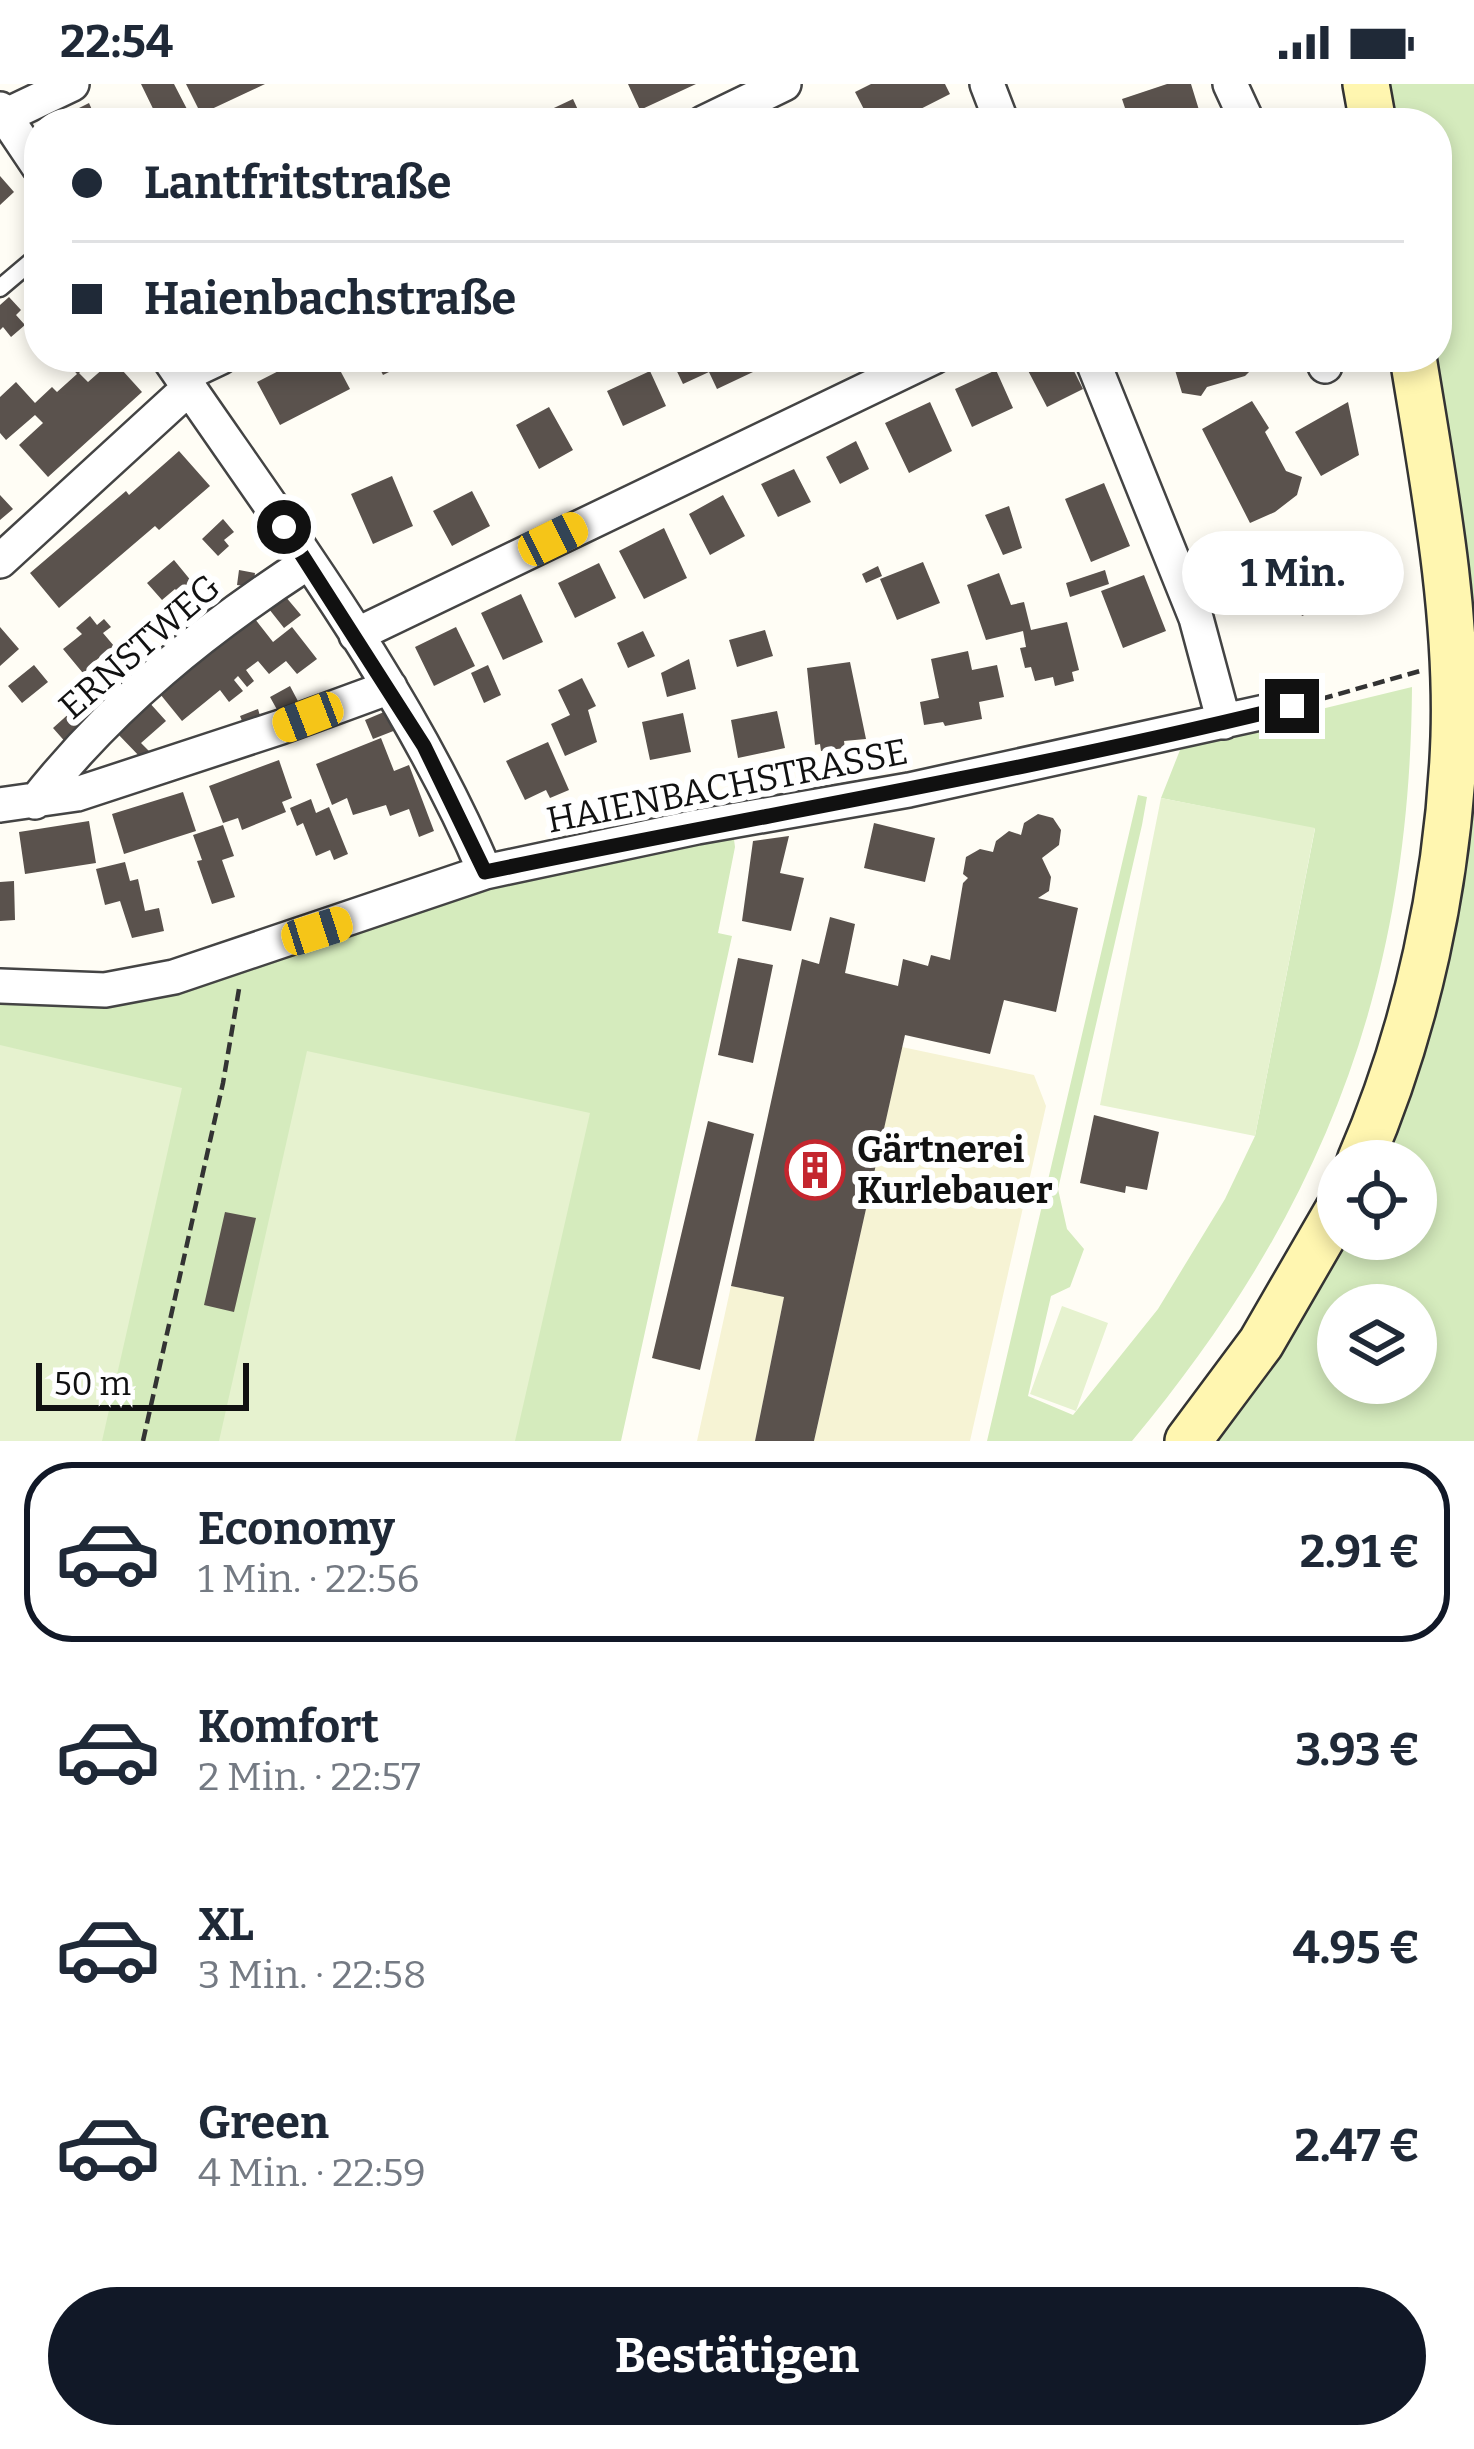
<!DOCTYPE html>
<html lang="de">
<head>
<meta charset="utf-8">
<style>
  :root { --surface:#fff; --page:#f6f6f7; --text:#1f2937; --muted:#747a83; --line:#e0e1e3; --accent:#111827 }
  body { margin:0; font-family:Bitter,serif; background:var(--page); color:var(--text); height:100vh; display:flex; flex-direction:column; font-size:45px; white-space:nowrap }
  * { box-sizing:border-box; margin:0 }
  p { font-size:39px; color:var(--muted) }
  .icon { flex:none; width:66px; height:66px; fill:none; stroke:currentColor; stroke-width:2; stroke-linecap:round; stroke-linejoin:round }
  .map { position:relative; height:1357px; overflow:hidden }
  .drawer { display:flex; flex-direction:column; background:var(--surface); flex:1 }
  .drawer>* { flex:none }
  .banner { position:absolute; left:24px; top:24px; width:1428px; height:264px; border-radius:48px; box-shadow:0 6px 18px #0003; display:grid; align-content:center; height:264px; padding:0 48px; background:var(--surface) }
  .tools { position:absolute; left:1317px; top:1056px; display:grid; gap:24px }
  .tools a { display:grid; place-items:center; width:120px; height:120px; border-radius:50%; background:var(--surface); box-shadow:0 6px 18px #0003; font-size:60px }
  .scale { position:absolute; left:36px; bottom:30px; width:213px; box-sizing:border-box; padding-left:12px; border:6px solid #111; border-top:0; font-size:33px; line-height:42px; white-space:nowrap; color:#111; -webkit-text-stroke:9px #fff; paint-order:stroke }
  .end { position:absolute; width:54px; height:54px; margin:-27px; border:15px solid #111; background:#fff; box-shadow:0 0 0 6px #fff }
  .from { border-radius:50% }
  .bubble { position:absolute; height:84px; border-radius:42px; background:var(--surface); box-shadow:0 6px 18px #0003; font-size:39px; font-weight:700; line-height:84px; text-align:center }
  .car { position:absolute; width:36px; height:72px; margin:-36px -18px; border-radius:15px; box-shadow:0 0 9px 3px #0007; background:linear-gradient(#f5c518 24%,#345 0 40%,#f5c518 0 76%,#345 0 86%,#f5c518 0) }
  .banner b { display:flex; align-items:center; gap:42px; height:114px; font-size:45px }
  .banner b+b { border-top:3px solid var(--line) }
  .banner i { width:30px; height:30px; background:var(--text) }
  ul { padding:21px 0 0; list-style:none }
  li { display:flex; align-items:center; gap:36px; height:180px; margin:0 24px 18px; padding:0 24px; border:6px solid transparent; border-radius:48px }
  li div { flex:1 }
  li b { display:block; font-size:45px }
  li em { font-style:normal; font-weight:700 }
  li.active { border-color:var(--accent) }
  li>.icon { width:108px; height:108px; stroke-width:1.5 }
  .action { display:flex; gap:24px; margin-top:auto; padding:24px 48px }
  .action a { flex:1; height:138px; border-radius:72px; background:var(--accent); color:#fff; font-size:48px; font-weight:700; line-height:138px; text-align:center }
  .status { display:flex; justify-content:space-between; align-items:center; height:84px; padding:0 60px; background:var(--surface); direction:ltr }
  .status svg { height:33px; fill:currentColor }
  .map>svg:first-child { display:block }
  .farmland { fill:#f6f3d4 }
  .green { fill:#d5ebbd; fill-rule:evenodd }
  .pitch { fill:#e6f2cf }
  .building { fill:#5a524d }
  .lines { fill:none; stroke-linecap:round; stroke-linejoin:round }
  .lane-casing { stroke:#444; stroke-width:21 }
  .street-casing { stroke:#444; stroke-width:38 }
  .secondary-casing { stroke:#333; stroke-width:50 }
  .path { stroke:#333; stroke-width:4.5; stroke-dasharray:12 6; stroke-linecap:butt }
  .lane { stroke:#fff; stroke-width:16 }
  .street { stroke:#fff; stroke-width:33 }
  .secondary { stroke:#fff6b0; stroke-width:45 }
  .route { stroke:#111; stroke-width:15 }
  .labels { text-anchor:middle; stroke-width:12; stroke-linejoin:round; paint-order:stroke }
  .street-label { font-size:36px; fill:#111; stroke:#fff }
  .poi-label { font-size:36px; font-weight:bold; fill:#111; stroke:#fff; text-anchor:start }
</style>
</head>
<body>
<div class="status"><b>22:54</b><svg viewBox="0 0 49 12"><path d="M0 12V9h3v3zM5 12V6h3v6zM10 12V3h3v9zM15 12V0h3v12zM26 1h20v11H26zM47 4h2v5h-2z"/></svg></div>
<div class="map">
<svg width="1474" height="1357" viewBox="0 0 1474 1357">
  <rect width="100%" height="100%" fill="#fffdf5"/>
  <path class="farmland" d="M902,963L1034,991L1046,1022L970,1357H814Z
    M731,1202L784,1213L755,1357H697Z"/>
  <path class="green" d="M1388,0H1474V549L1457,401L1435,273L1437,39H1395Z
    M1474,591V1357H1212L1344,1155H1416V1077H1380ZM1338,1221H1416V1299H1338Z
    M1412,603C1410,902 1323,1128 1132,1357H987L1138,711L1147,713L1142,741L1058,1105L1067,1145L1084,1165L1070,1203L1051,1212L1028,1312L1073,1331L1158,1225L1225,1115L1255,1052L1315,745L1161,714L1180,666L1214,651Z
    M733,748L735,763L718,849L732,852L621,1357H0V914C59,920 112,922 170,910L476,804Z"/>
  <path class="pitch" d="M1161,714L1315,744L1255,1052L1100,1021Z
    M0,961L182,1004L102,1357H0Z
    M307,967L590,1029L515,1357H219Z
    M1062,1222L1108,1239L1076,1327L1030,1310Z"/>
  <path class="building" d="M141,0H174L189,29L160,39Z
    M186,0H265L201,30Z
    M628,0H696L640,26Z
    M871,0H945L950,10L893,39H871L855,8Z
    M1167,0H1191L1203,39H1130L1122,15Z
    M573,15L584,39H522Z
    M89,19L98,39H73L69,29Z
    M143,27L148,39H118Z
    M0,92L14,108L0,121Z
    M9,213L21,226L16,231L25,241L11,253L3,243L0,246V221Z
    M74,273H97L79,289L88,298L113,276L142,308L48,393L19,361L43,339L35,331L6,356L0,349V313L16,298L35,319L52,303L57,308L77,290L67,279Z
    M306,273H333L350,305L280,341L257,298Z
    M374,273H419L383,291Z
    M670,273H746L753,288L717,305L709,288L683,300Z
    M1025,273H1067L1083,305L1047,323L1022,275Z
    M1171,273H1275V274L1256,281L1245,292L1207,303L1201,312L1182,309Z
    M996,286L1013,324L972,343L955,305Z
    M650,287L666,322L623,342L607,307Z
    M1252,317L1269,344L1265,348L1286,387L1302,393L1297,411L1275,428L1250,439L1202,345Z
    M930,318L952,367L909,389L885,339Z
    M1348,318L1359,371L1321,392L1295,348Z
    M549,323L573,366L539,385L516,341Z
    M856,357L869,385L840,400L826,373Z
    M179,367L210,402L159,446L155,442L59,524L30,489L126,407L129,411Z
    M794,385L811,418L778,433L761,400Z
    M392,392L413,442L373,460L351,410Z
    M1104,399L1130,462L1091,478L1065,415Z
    M472,407L490,442L452,462L433,427Z
    M0,411L13,425L0,436Z
    M723,411L745,452L710,471L689,430Z
    M1009,422L1022,464L1003,471L985,431Z
    M223,435L234,448L224,456L229,462L218,472L202,455Z
    M664,444L687,494L644,515L619,467Z
    M1340,458L1361,498L1348,511L1302,532L1278,482Z
    M174,476L206,515L194,526L175,505L162,516L147,499Z
    M923,478L940,519L897,536L880,495Z
    M599,479L616,514L575,534L558,499Z
    M878,482L882,492L866,499L862,490Z
    M239,486L255,489L253,503L237,501Z
    M1105,486L1109,500L1070,513L1066,499Z
    M999,489L1011,521L1024,518L1031,546L1067,538L1079,586L1072,588L1074,597L1055,602L1053,593L1035,597L1031,583L1025,584L1020,564L1026,563L1023,547L986,556L967,501Z
    M1144,491L1166,547L1123,564L1101,507Z
    M521,510L543,558L503,576L481,529Z
    M285,512L301,531L284,544L269,525Z
    M251,530L273,558L292,543L317,575L297,590L286,577L269,590L258,577L246,586L254,597L247,603L238,592L234,596L243,607L229,618L220,606L182,637L156,605Z
    M90,532L97,541L104,535L111,543L103,549L114,562L90,581L95,588L101,583L120,606L106,617L99,610L90,616L80,603L87,594L63,565L82,550L76,544Z
    M0,543L19,565L0,582Z
    M456,543L475,582L434,602L415,563Z
    M765,546L773,572L737,583L729,556Z
    M643,547L655,572L628,584L617,559Z
    M968,567L972,586L997,581L1004,613L979,618L982,635L945,642L943,638L924,641L920,618L939,614L931,575Z
    M689,575L696,605L667,613L661,589Z
    M850,578L866,655L844,657L845,664L821,667L820,660L815,661L807,584Z
    M34,581L48,598L22,619L8,602Z
    M127,581L139,595L125,606L113,593Z
    M488,581L501,611L484,619L471,589Z
    M582,594L596,622L588,626L597,658L565,672L551,640L570,631L558,606Z
    M290,602L300,621L280,631L270,613Z
    M148,617L166,637L141,659L151,669L143,676L115,647Z
    M258,625L261,635L244,642L240,632Z
    M73,626L88,643L68,661L53,644Z
    M777,627L785,664L738,674L731,636Z
    M384,628L396,646L373,655L365,636Z
    M683,629L691,668L650,676L642,638Z
    M381,654L394,687L409,681L434,747L419,753L409,725L390,732L386,721L353,731L347,714L332,721L316,680Z
    M548,658L569,706L550,714L546,706L525,716L506,677Z
    M279,676L292,714L282,718L286,728L242,746L238,734L223,739L209,702Z
    M183,708L196,747L124,770L112,730Z
    M311,715L316,729L329,723L348,770L334,776L330,766L316,772L303,739L297,742L290,724Z
    M1038,730L1053,734L1061,746L1059,761L1042,774L1051,793L1049,807L1038,814L1078,824L1056,928L1004,916L990,970L905,951L814,1357H755L784,1213L731,1202L802,875L819,880L830,833L855,840L845,889L898,902L903,875L928,882L931,871L950,876L963,799L968,794L963,790L966,773L980,765L993,768L996,757L1009,747L1021,751L1024,739Z
    M89,737L96,779L25,790L19,748Z
    M874,739L935,754L925,798L864,784Z
    M223,741L234,772L222,776L235,813L212,820L197,777L202,776L193,751Z
    M789,752L780,789L804,794L791,847L742,837L753,757Z
    M125,778L130,797L138,795L145,827L159,824L164,847L132,854L120,817L105,821L96,785Z
    M14,797L15,836L0,837V798Z
    M738,874L773,881L753,979L718,971Z
    M1094,1031L1159,1048L1147,1106L1126,1102L1125,1109L1080,1099Z
    M708,1037L754,1050L700,1286L652,1274Z
    M225,1128L256,1134L234,1228L204,1221Z"/>
  <g class="lines">
    <defs>
      <path id="lane" d="M0,204L39,171"/>
      <path id="street" d="M987,0L1002,39
        M1230,0L1248,39
        M0,25L39,83
        M5,32L72,0
        M703,39L784,0
        M168,273C281,439 406,602 485,788
        M1091,273L1196,534L1224,638
        M1322,273L1325,282
        M181,292L221,273
        M0,477L190,303
        M356,551L934,273
        M35,718C112,620 204,546 307,479
        M0,721L77,710L281,643L390,603
        M0,902L105,906L174,893L485,788L697,743L909,706L1292,622"/>
      <path id="secondary" d="M1366,0L1373,39
        M1360,1077C1417,945 1449,796 1454,653C1458,526 1433,397 1413,273
        M1188,1357L1261,1259L1338,1126"/>
    </defs>
    <use href="#lane" class="lane-casing"/>
    <use href="#street" class="street-casing"/>
    <use href="#secondary" class="secondary-casing"/>
    <path class="path" d="M1321,615L1420,587
      M143,1357L223,999L239,905"/>
    <use href="#lane" class="lane"/>
    <use href="#street" class="street"/>
    <use href="#secondary" class="secondary"/>
  </g>
  <g class="lines">
    <path class="route" d="M284,443L424,662L485,788C754,732 1025,688 1292,622"/>
  </g>
  <defs>
    <symbol id="building-ring" viewBox="-11 -11 22 22"><circle r="9.5" fill="#fff" stroke="#c4262e" stroke-width="1.5"/><path d="M-4-6H4V6H1V3H-1V6H-4ZM-2.5-4.3h1.7v1.8h-1.7ZM.8-4.3h1.7v1.8H.8ZM-2.5-1h1.7V.8h-1.7ZM.8-1h1.7V.8H.8Z" fill="#c4262e"/></symbol>
  </defs>
  <g fill-rule="evenodd">
    <use href="#building-ring" x="782" y="1053" width="66" height="66"/>
  </g>
  <g class="labels">
    <g class="street-label">
      <text transform="translate(139 562) rotate(-41)" y="13">ERNSTWEG</text>
      <text transform="translate(727 701) rotate(-11)" y="13">HAIENBACHSTRASSE</text>
    </g>
    <g class="poi-label">
      <text x="857" y="1078">Gärtnerei<tspan x="857" dy="41">Kurlebauer</tspan></text>
    </g>
  </g>
</svg>
<div class="tools">
<a><svg class="icon" aria-label="locate" viewBox="0 0 24 24"><circle cx="12" cy="12" r="6"/><path d="M12 2v4M12 18v4M2 12h4M18 12h4"/></svg></a>
<a><svg class="icon" aria-label="layers" viewBox="0 0 24 24"><path d="M12 4l9 5-9 5-9-5zM3 14l9 5 9-5"/></svg></a>
</div>
<div class="scale">50 m</div>
<i class="end from" style="left:284px;top:443px"></i>
<i class="end" style="left:1292px;top:622px"></i>
<div class="bubble" style="left:1182px;top:447px;width:222px">1 Min.</div>
<i class="car" style="left:553px;top:455px;rotate:64deg"></i>
<i class="car" style="left:308px;top:633px;rotate:249deg"></i>
<i class="car" style="left:317px;top:847px;rotate:72deg"></i>
<div class="banner">
<b><i class="from"></i>Lantfritstraße</b>
<b><i></i>Haienbachstraße</b>
</div>
</div>
<section class="drawer">
<ul>
<li class="active"><svg class="icon" aria-label="car" viewBox="0 0 24 24"><path d="M5 17H2v-5l4-1 3-4h7l3 4 3 1v5h-3M9 17h6M6 11h13"/><circle cx="7" cy="17" r="2"/><circle cx="17" cy="17" r="2"/></svg><div><b>Economy</b><p>1 Min. · 22:56</p></div><em>2.91 €</em></li>
<li><svg class="icon" aria-label="car" viewBox="0 0 24 24"><path d="M5 17H2v-5l4-1 3-4h7l3 4 3 1v5h-3M9 17h6M6 11h13"/><circle cx="7" cy="17" r="2"/><circle cx="17" cy="17" r="2"/></svg><div><b>Komfort</b><p>2 Min. · 22:57</p></div><em>3.93 €</em></li>
<li><svg class="icon" aria-label="car" viewBox="0 0 24 24"><path d="M5 17H2v-5l4-1 3-4h7l3 4 3 1v5h-3M9 17h6M6 11h13"/><circle cx="7" cy="17" r="2"/><circle cx="17" cy="17" r="2"/></svg><div><b>XL</b><p>3 Min. · 22:58</p></div><em>4.95 €</em></li>
<li><svg class="icon" aria-label="car" viewBox="0 0 24 24"><path d="M5 17H2v-5l4-1 3-4h7l3 4 3 1v5h-3M9 17h6M6 11h13"/><circle cx="7" cy="17" r="2"/><circle cx="17" cy="17" r="2"/></svg><div><b>Green</b><p>4 Min. · 22:59</p></div><em>2.47 €</em></li>
</ul>
<div class="action"><a>Bestätigen</a></div>
</section>
</body>
</html>
